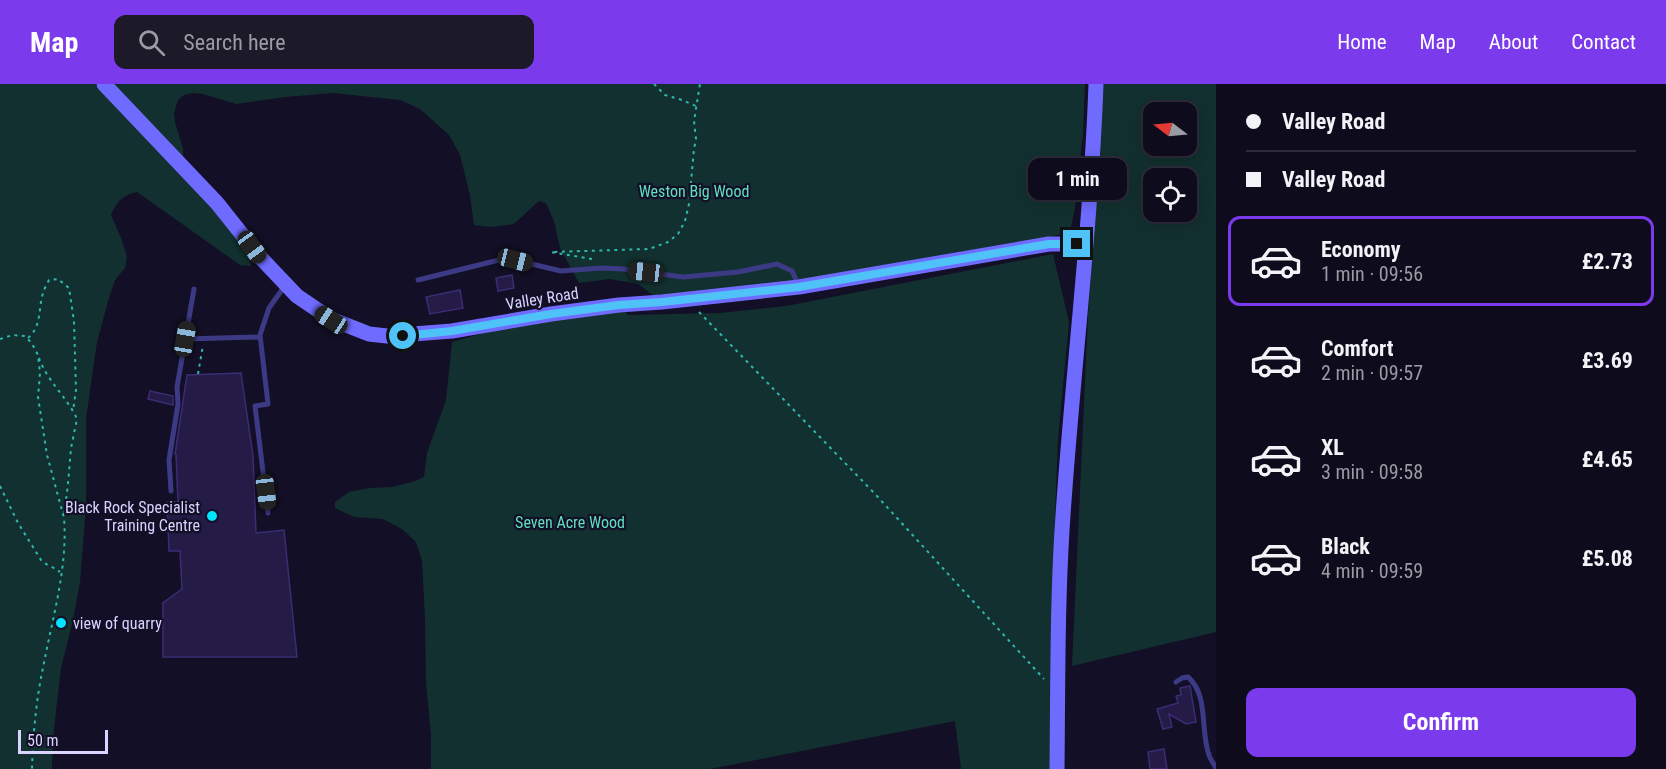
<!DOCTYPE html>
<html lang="en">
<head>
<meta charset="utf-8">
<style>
  :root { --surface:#0e0b1c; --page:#1c1929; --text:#f1f3f6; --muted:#9b9ba3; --line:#2e2b3b; --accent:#7c3aed }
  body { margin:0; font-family:"Roboto Condensed",sans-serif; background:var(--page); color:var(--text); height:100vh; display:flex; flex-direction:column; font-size:22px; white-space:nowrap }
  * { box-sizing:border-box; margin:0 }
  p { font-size:20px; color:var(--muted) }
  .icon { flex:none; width:33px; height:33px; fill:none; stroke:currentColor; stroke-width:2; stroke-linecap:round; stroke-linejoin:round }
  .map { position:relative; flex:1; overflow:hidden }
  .side { display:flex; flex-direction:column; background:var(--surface); width:450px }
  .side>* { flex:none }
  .guide { display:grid; align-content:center; height:132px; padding:0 30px; background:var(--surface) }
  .needle { width:39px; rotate:286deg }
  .buttons { position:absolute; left:1143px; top:18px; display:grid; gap:12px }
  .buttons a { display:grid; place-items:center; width:54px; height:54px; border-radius:12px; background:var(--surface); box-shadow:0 3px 15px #0003,0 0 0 2px var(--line); font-size:30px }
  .scale { position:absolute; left:18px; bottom:15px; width:90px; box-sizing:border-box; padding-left:6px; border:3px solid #d9d4ff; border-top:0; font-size:16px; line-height:21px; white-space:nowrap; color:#d9d4ff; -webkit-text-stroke:4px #130f26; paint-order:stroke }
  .end { position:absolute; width:27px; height:27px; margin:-14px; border:8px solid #4fc3f7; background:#111; box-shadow:0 0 0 3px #111 }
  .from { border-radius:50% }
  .bubble { position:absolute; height:42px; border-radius:12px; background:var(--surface); box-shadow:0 3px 15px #0003,0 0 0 2px var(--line); font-size:20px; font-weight:700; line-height:42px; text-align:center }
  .car { position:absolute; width:18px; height:36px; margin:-18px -9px; border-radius:8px; box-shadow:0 0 4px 2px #0007; background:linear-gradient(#222 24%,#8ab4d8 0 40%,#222 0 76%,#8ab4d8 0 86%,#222 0) }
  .guide b { display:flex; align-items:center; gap:21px; height:57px; font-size:22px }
  .guide b+b { border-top:2px solid var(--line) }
  .guide i { width:15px; height:15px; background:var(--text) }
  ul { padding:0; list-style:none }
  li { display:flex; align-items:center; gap:18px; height:90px; margin:0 12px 9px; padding:0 18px; border:3px solid transparent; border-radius:12px }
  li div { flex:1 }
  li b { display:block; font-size:22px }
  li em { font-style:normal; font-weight:700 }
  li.on { border-color:var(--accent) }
  li>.icon { width:54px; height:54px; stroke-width:1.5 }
  .action { display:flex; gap:12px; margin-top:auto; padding:12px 30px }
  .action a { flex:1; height:69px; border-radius:12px; background:var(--accent); color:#fff; font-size:24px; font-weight:700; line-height:69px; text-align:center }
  header { display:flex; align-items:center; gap:36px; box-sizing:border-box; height:84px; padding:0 30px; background:var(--accent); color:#fff }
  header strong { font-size:28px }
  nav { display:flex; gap:33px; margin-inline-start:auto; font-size:21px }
  .search { width:420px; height:54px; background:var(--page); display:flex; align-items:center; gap:15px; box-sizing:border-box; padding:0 21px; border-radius:12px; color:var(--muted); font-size:22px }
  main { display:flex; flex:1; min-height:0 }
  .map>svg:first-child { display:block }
  .green { fill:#12302f; fill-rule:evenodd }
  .building { fill:#241b47; stroke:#3b2d73; stroke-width:1.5 }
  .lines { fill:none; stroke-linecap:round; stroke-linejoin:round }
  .path { stroke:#2fb8b0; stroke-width:2; stroke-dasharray:3 4.5; stroke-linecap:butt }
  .lane { stroke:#3d3a85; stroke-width:5 }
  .secondary { stroke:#6f6bff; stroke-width:15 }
  .route { stroke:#4fc3f7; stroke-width:8 }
  .poi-dot { fill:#00e5ff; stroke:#130f26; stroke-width:2 }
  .labels { text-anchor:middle; stroke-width:4.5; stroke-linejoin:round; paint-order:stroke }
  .park-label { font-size:16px; fill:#5fe0c0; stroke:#130f26 }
  .street-label { font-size:16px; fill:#d9d4ff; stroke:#130f26 }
  .poi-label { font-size:16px; fill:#d9d4ff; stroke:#130f26; text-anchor:end }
</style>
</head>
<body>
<header>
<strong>Map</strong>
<div class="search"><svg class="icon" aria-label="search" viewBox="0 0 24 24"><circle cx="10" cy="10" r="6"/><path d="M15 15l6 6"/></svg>Search here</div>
<nav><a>Home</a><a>Map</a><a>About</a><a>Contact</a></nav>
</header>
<main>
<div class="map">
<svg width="1216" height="685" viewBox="0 0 1216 685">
  <rect width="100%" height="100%" fill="#130f26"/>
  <path class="green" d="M0,0H95L214,122L248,169L251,182L240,181L137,108C123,111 117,117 111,131L121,154L127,173L125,184L115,196L109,214L97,258L86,335V422L80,498L73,536L61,584L53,654L52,685H0Z
    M114,0H1085L1083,50L1075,124L1071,143L1065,150L855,186L799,203L662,218L638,200L610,195L579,199L560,164L554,137L546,119L539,117L514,140L491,143L474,141L470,111L460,71L449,51L420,25L400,16L333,9L285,13L236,20L203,10L193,9L184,11L178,16L174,29L175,38L183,65V74Z
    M1103,0H1216V548L1072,582L1088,232L1102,26ZM1154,28H1186V62H1154ZM1154,94H1186V128H1154Z
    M1053,170L1069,238L1058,356L1054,458L1052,685H961L955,637L710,685H431V652L426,599L425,533L422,477L416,458L402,445L383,435L354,433L335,424V418L349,408L369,404L392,403L415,397L424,393L427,369L446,316L452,258L551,230L619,221L628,231L720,229L786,222Z"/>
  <path class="building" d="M512,191L514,204L498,207L496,194Z
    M460,206L463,224L430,230L426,213Z
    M241,289L253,372L256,449L284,446L297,573H163V519L182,505L180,467H169L167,418H178L176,370H175L187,291Z
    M150,307L173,312V321L148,315Z
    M1190,602L1196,638L1186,640L1169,630L1172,643L1163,645L1157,625L1178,619L1176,612L1181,611L1180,604Z
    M1164,665L1167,685H1150L1148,668Z"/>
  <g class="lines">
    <path class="path" d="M654,0L665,11L682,16L696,22
      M592,175L551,168L649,165L668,158L678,150L685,137L689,120L694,65L696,55L694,37L700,0
      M699,228L876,411L1044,595
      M28,254C42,242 38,225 43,209C44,205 47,200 49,196L58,195L69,204L74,237L76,306L73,327
      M0,255L13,251L24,252L31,258L38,271L40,289L38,313L47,371L64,434C68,484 52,535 43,584C36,616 33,652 32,685
      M39,274C47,297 67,313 77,335L71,364L68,400L64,433
      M198,290L203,261
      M0,402L18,439L41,476C47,482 54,483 60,488"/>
    <path class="lane" d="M418,196L503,175L515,176L561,187L601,184L623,185L683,193L738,188L777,180L792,187L799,202
      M185,255L259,253
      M171,407L169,376L178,320L177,303L194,205
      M268,429L255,322L268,320L260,251L269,224L284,203
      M1176,598L1182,594L1188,593C1209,611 1200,647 1209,671C1210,675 1214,680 1216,684"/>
    <path class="secondary" d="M104,0L217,119L260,173L297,212L331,235L369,250L387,252L452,247L551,230L619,221L662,218L799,203L1049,160H1085
      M1057,685C1058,596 1057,506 1064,417C1074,278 1091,139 1096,0"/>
  </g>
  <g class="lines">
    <path class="route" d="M403,252L452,247L551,230L619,221L662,218L799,203L1049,160H1077"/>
  </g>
  <g class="poi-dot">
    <circle cx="212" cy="432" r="6"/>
    <circle cx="61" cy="539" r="6"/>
  </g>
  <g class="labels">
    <g class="park-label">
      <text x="694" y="113">Weston Big Wood</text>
      <text x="570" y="444">Seven Acre Wood</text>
    </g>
    <g class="street-label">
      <text transform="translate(542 214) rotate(-9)" y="6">Valley Road</text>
    </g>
    <g class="poi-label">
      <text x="200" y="429">Black Rock Specialist<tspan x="200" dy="18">Training Centre</tspan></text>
      <text x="73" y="545" text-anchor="start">view of quarry</text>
    </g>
  </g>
</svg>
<div class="buttons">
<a><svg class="needle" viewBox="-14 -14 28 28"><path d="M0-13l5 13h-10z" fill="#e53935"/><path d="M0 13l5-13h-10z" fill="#9b9ba3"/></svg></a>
<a><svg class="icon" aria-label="locate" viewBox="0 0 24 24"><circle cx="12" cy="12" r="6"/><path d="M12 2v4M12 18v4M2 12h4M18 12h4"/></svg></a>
</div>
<div class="scale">50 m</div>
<i class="end from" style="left:403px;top:252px"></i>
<i class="end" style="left:1077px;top:160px"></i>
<div class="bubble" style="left:1028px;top:74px;width:99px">1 min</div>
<i class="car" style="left:252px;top:163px;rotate:144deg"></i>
<i class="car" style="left:515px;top:176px;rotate:104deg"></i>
<i class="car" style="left:646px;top:188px;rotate:276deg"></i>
<i class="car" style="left:331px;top:236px;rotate:303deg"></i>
<i class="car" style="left:185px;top:255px;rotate:10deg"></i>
<i class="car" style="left:266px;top:408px;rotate:173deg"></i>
</div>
<section class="side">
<div class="guide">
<b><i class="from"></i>Valley Road</b>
<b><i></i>Valley Road</b>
</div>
<ul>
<li class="on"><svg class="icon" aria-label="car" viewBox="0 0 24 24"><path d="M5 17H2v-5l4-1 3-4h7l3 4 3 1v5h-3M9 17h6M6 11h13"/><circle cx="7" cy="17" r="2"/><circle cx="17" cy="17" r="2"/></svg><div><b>Economy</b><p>1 min · 09:56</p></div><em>£2.73</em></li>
<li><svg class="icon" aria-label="car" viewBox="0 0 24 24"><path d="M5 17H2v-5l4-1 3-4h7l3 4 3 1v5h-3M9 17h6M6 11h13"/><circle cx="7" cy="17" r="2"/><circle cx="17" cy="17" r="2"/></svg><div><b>Comfort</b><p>2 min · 09:57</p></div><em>£3.69</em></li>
<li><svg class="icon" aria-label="car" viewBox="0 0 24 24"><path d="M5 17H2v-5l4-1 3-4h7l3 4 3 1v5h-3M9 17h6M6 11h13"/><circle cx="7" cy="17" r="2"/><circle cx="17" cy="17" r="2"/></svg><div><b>XL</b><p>3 min · 09:58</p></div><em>£4.65</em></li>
<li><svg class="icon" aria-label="car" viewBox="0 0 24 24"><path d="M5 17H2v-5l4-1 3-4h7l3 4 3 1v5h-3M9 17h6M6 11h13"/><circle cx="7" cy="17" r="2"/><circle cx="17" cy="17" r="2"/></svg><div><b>Black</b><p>4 min · 09:59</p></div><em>£5.08</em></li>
</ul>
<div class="action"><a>Confirm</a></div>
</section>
</main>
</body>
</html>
